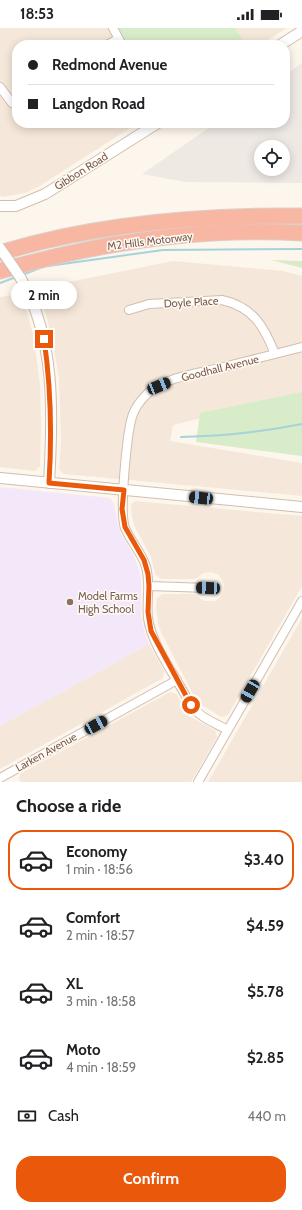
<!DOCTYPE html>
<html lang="en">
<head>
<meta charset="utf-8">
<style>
  :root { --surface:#fff; --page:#f6f6f6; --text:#202124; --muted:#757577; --line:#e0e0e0; --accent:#ea580c }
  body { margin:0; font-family:Cabin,sans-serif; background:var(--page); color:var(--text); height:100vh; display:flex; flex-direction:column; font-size:15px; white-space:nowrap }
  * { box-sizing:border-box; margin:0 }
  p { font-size:13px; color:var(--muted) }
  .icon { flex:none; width:22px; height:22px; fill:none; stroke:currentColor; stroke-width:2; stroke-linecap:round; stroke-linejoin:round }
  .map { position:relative; height:754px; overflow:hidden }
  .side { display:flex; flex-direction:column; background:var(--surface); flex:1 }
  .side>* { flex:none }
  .guide { position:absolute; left:12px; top:12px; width:278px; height:88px; border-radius:16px; box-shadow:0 2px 10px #0003; display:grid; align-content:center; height:88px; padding:0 16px; background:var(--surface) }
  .buttons { position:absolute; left:254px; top:112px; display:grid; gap:8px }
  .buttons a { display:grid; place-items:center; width:36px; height:36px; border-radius:50%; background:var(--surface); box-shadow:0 2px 10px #0003; font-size:20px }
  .end { position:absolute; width:18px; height:18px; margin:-9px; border:5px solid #ea580c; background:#fff; box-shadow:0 0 0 2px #fff }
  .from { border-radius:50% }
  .bubble { position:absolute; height:28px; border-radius:14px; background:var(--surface); box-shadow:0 2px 10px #0003; font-size:13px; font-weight:700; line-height:28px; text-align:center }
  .car { position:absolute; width:12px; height:24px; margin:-12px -6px; border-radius:5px; box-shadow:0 0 3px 1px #0007; background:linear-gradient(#222 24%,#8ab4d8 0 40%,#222 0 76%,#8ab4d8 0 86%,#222 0) }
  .guide b { display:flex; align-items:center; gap:14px; height:38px; font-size:15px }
  .guide b+b { border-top:1px solid var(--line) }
  .guide i { width:10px; height:10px; background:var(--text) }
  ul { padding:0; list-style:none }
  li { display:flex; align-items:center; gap:12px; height:60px; margin:0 8px 6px; padding:0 8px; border:2px solid transparent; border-radius:16px }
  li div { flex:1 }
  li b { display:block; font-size:15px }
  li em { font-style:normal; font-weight:700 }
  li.selected { border-color:var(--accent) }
  li>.icon { width:36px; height:36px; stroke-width:1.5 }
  h2 { padding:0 16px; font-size:18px; line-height:48px }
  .pay { display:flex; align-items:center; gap:10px; height:44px; padding:0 16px; font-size:15px }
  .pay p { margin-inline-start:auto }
  .primary-button { display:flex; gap:8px; margin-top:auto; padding:8px 16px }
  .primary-button a { flex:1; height:46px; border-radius:16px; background:var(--accent); color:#fff; font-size:16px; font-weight:700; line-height:46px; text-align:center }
  .status { display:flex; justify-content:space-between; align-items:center; height:28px; padding:0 20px; background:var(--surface); direction:ltr }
  .status svg { height:11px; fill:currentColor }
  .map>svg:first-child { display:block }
  .residential { fill:#f5e8da }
  .industrial { fill:#efe9e4; fill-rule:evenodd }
  .education { fill:#f3e8fa }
  .green { fill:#d8ecc9 }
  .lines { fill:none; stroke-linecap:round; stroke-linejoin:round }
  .stream { stroke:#a5d3da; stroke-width:2 }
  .minor-casing { stroke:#d1beb0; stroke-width:10 }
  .tertiary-casing { stroke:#d1beb0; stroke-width:12 }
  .motorway-casing { stroke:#dad1cd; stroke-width:17 }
  .minor { stroke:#fff; stroke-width:8 }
  .tertiary { stroke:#fff; stroke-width:10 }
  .motorway { stroke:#f7b7a3; stroke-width:15 }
  .tertiary-bridge-casing { stroke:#d1beb0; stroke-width:12; stroke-linecap:butt }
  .tertiary-bridge { stroke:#fff; stroke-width:10 }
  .route { stroke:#ea580c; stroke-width:5 }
  .education-dot { fill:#8d6e63; stroke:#fffaf3; stroke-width:1.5 }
  .labels { text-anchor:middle; stroke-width:3; stroke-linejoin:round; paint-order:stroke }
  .street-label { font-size:11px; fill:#7a5c4d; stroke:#fffaf3 }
  .education-label { font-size:11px; fill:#785e54; stroke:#fffaf3; text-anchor:start }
</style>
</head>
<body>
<div class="status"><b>18:53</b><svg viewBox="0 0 49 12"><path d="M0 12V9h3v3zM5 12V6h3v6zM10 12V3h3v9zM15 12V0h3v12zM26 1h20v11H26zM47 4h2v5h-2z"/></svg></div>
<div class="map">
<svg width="302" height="754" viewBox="0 0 302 754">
  <rect width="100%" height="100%" fill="#fdf6ec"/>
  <path class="residential" d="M0,0H287L259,17H17V95H138L38,159L25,165L3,169L0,168Z
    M173,233L283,243L302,248V366L173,397L170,413L302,435V468L64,446L59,441L61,413L59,351L53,315L39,260Z
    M19,266L28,287L34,311L40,356L41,397L40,438L35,443L0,439V269Z
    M135,473L302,488V558L228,687L222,689L203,678L195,670L161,604L158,595L156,579L157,570L162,566H194L204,573H215L218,571L223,565L224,558L223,554L219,547L211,544L203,545L197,550L193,551H161L155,546L151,529L135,499L132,489L131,477Z
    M302,590V754H208Z
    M149,616L164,643L163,650L0,741V698Z
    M170,664L177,666L186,685L189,688L215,702L217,709L191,754H21L19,752L20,746Z"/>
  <path class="industrial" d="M302,35V155L185,154L142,146L216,95H285V47ZM261,119H283V141H261Z"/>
  <path class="education" d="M0,459L110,470L114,476L118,497L122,508L133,526L139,542L141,551V589L145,605L149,616L0,698Z"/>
  <path class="green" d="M119,0H235L246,17H128L119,4Z
    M271,232L302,233V240Z
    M302,364V428L196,414L200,385Z"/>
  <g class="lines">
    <path class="stream" d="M48,238L163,222L302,221
      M22,247L40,240
      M0,255L16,249
      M181,409C222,408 262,404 302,396"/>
    <defs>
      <path id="minor" d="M113,0L122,17
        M107,17L118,11
        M0,59L12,75L17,72
        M129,282L149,276L222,272C253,279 264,298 275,326
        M149,558L208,560
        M228,702C217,696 203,691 195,682C189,675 185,666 180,658C169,639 151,613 148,590C146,573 151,556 146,539C142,525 131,514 125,500C119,484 127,402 133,386C136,378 141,372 147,366C162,350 199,345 220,340C247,333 275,326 302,319
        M0,750L177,652
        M198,754L302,573"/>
      <path id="tertiary" d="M280,17L302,3
        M0,178H16L45,166L158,95
        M20,249C56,310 53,387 49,455
        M0,450L302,479"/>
      <path id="motorway" d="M0,225C97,195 201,187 302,188
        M0,243C97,215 201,199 302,205"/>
    </defs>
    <use href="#minor" class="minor-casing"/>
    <use href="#tertiary" class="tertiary-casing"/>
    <use href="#motorway" class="motorway-casing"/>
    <use href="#minor" class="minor"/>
    <use href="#tertiary" class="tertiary"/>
    <use href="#motorway" class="motorway"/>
    <defs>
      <path id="tertiary-bridge" d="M0,220L20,249"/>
    </defs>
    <use href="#tertiary-bridge" class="tertiary-bridge-casing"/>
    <use href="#tertiary-bridge" class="tertiary-bridge"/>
  </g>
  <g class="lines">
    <path class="route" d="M44,311C51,359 52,406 49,455L124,462L122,481L125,499L144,532L148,546L149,558L148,584L151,603L191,677"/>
  </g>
  <circle class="education-dot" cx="70" cy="574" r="4"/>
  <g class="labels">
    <g class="street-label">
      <text transform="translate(81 143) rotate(-32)" y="4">Gibbon Road</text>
      <text transform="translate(150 213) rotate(-7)" y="4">M2 Hills Motorway</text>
      <text transform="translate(191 274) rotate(-3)" y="4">Doyle Place</text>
      <text transform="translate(220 340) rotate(-14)" y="4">Goodhall Avenue</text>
      <text transform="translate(46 724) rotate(-29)" y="4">Larken Avenue</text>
    </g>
    <g class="education-label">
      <text x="78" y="572">Model Farms<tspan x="78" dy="13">High School</tspan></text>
    </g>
  </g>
</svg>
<div class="buttons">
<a><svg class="icon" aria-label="locate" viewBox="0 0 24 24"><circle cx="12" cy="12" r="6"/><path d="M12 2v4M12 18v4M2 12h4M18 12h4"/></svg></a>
</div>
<i class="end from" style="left:191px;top:677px"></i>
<i class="end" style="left:44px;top:311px"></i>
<div class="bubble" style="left:11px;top:253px;width:66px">2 min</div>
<i class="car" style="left:159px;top:358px;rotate:68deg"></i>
<i class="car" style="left:201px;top:470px;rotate:276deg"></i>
<i class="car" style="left:208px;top:560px;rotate:272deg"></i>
<i class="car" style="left:250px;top:663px;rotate:210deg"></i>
<i class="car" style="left:96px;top:697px;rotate:61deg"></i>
<div class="guide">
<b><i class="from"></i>Redmond Avenue</b>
<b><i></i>Langdon Road</b>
</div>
</div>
<section class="side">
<h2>Choose a ride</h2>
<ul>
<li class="selected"><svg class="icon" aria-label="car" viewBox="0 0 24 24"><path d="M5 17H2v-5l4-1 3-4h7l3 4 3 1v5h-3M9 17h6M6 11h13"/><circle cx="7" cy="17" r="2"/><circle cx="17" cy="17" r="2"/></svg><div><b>Economy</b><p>1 min · 18:56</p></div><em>$3.40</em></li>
<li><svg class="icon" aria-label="car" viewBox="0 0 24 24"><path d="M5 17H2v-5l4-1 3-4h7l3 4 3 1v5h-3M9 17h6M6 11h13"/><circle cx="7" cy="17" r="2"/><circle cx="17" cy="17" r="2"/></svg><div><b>Comfort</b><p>2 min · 18:57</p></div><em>$4.59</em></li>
<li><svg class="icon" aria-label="car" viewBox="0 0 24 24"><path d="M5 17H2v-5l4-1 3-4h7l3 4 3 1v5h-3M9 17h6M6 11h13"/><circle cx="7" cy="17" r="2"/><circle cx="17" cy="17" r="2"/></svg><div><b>XL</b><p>3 min · 18:58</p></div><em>$5.78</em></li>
<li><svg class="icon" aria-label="car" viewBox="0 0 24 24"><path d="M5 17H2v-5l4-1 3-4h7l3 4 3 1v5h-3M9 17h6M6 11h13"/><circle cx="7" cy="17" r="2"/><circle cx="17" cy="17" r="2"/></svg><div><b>Moto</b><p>4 min · 18:59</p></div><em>$2.85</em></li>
</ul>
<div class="pay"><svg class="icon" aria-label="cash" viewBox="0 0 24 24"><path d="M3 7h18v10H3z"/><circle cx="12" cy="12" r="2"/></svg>Cash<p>440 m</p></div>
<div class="primary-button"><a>Confirm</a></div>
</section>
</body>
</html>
